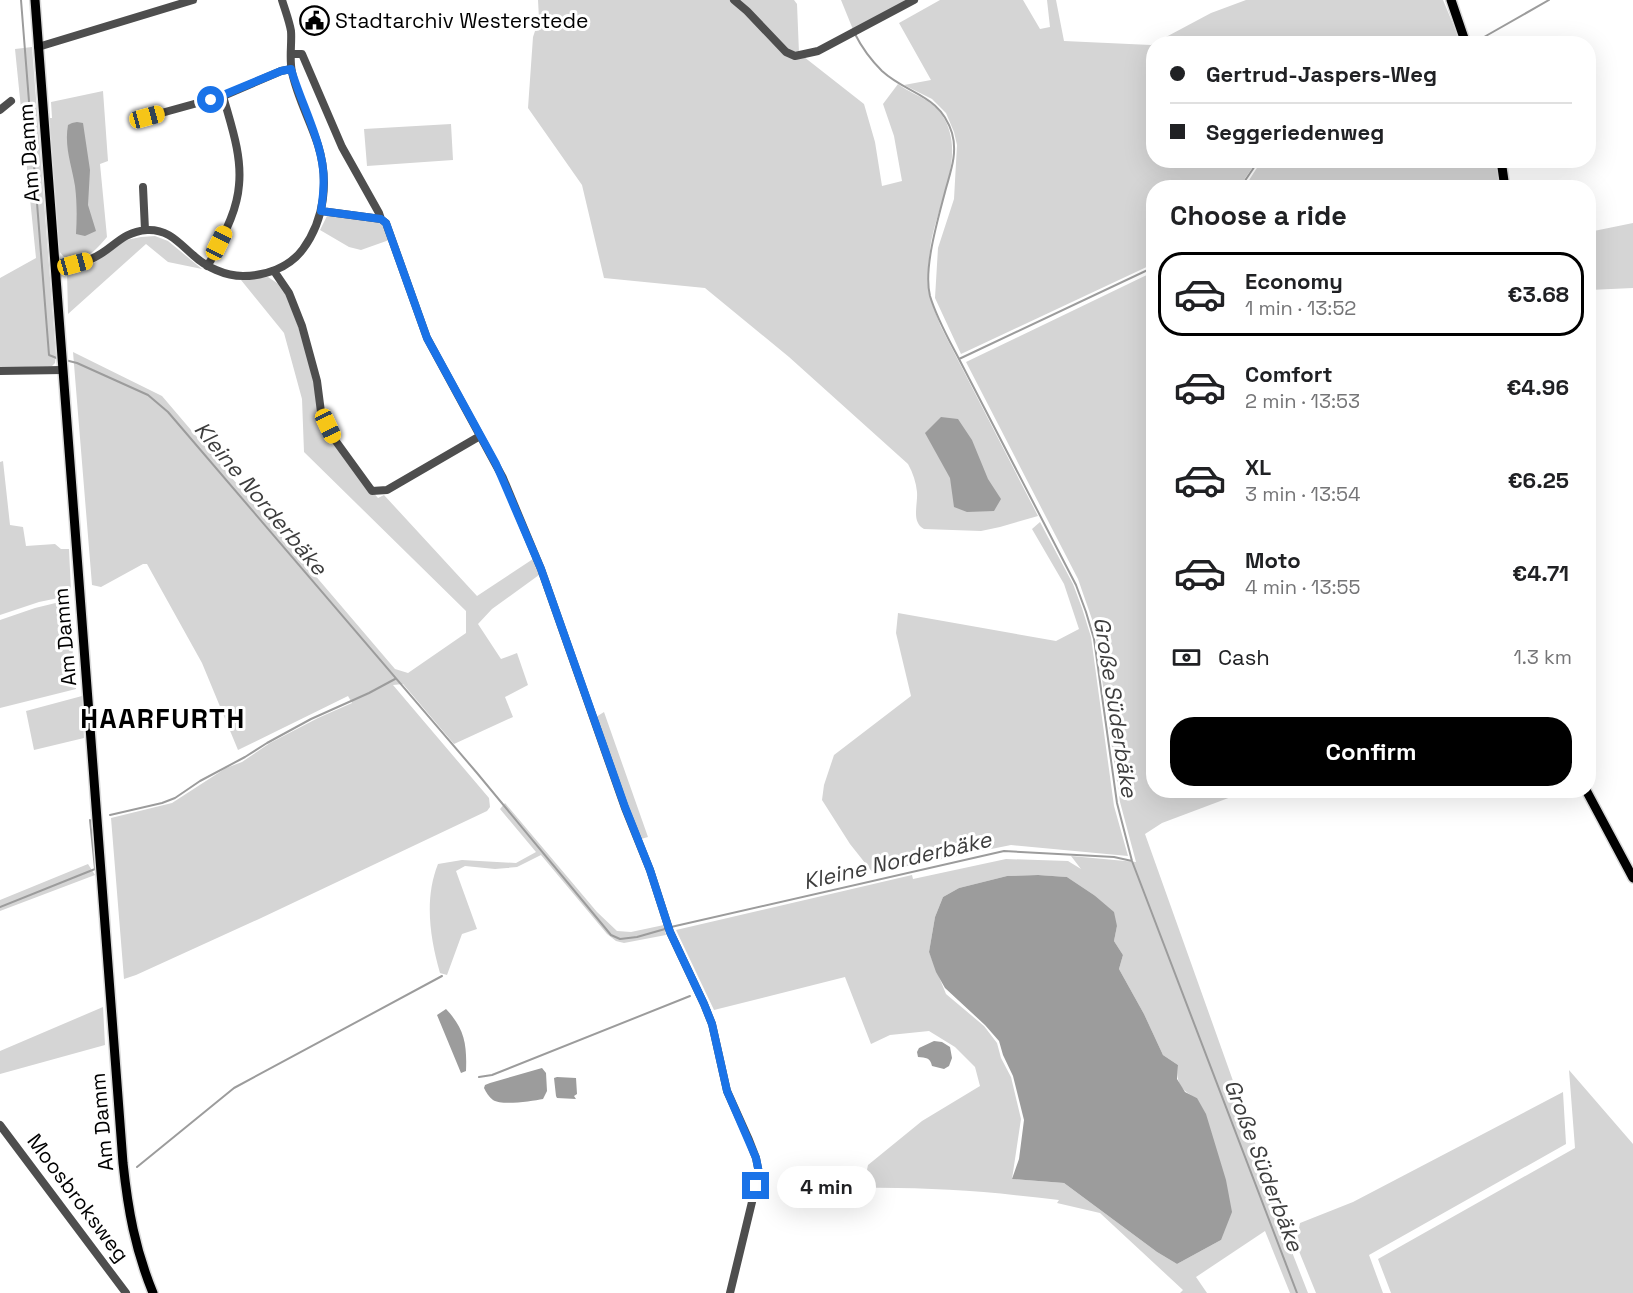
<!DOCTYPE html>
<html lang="en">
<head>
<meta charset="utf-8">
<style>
  :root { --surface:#fff; --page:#f2f2f2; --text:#202124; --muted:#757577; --line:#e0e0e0; --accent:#000 }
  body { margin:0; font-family:"Space Grotesk",sans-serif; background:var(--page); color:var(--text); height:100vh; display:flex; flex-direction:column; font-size:22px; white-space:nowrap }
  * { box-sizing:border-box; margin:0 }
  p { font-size:20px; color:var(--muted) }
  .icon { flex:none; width:33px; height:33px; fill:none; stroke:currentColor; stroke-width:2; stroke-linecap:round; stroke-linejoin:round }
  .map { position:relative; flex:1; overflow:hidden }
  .panel { position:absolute; left:1146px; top:180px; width:450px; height:618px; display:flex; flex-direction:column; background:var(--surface); border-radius:24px; box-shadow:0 6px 24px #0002 }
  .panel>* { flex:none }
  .guide { position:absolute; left:1146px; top:36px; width:450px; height:132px; border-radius:24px; box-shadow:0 6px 24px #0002; display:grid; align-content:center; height:132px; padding:0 24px; background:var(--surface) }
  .end { position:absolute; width:27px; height:27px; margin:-14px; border:8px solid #1a73e8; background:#fff; box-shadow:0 0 0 3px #fff }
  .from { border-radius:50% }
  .bubble { position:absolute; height:42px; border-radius:21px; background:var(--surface); box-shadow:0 6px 24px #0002; font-size:20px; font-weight:700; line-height:42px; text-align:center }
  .car { position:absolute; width:18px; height:36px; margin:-18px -9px; border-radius:8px; box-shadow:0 0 4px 2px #0007; background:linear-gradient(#f5c518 24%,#345 0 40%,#f5c518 0 76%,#345 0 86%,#f5c518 0) }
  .guide b { display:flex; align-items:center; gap:21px; height:57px; font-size:22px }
  .guide b+b { border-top:2px solid var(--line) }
  .guide i { width:15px; height:15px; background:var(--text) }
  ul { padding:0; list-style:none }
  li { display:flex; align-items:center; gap:18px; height:84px; margin:0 12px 9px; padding:0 12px; border:3px solid transparent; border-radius:24px }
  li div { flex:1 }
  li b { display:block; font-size:22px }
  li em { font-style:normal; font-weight:700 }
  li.active { border-color:var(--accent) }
  li>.icon { width:54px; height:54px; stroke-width:1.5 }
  h2 { padding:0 24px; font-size:27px; line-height:72px }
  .pay { display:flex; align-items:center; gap:15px; height:66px; padding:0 24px; font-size:22px }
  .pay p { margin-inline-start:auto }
  .primary-button { display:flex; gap:12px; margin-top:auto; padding:12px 24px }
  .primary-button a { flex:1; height:69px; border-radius:24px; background:var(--accent); color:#fff; font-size:24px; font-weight:700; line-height:69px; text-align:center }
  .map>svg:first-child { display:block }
  .green { fill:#d5d5d5; fill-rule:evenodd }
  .water { fill:#9c9c9c }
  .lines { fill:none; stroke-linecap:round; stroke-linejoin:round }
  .stream { stroke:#9c9c9c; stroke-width:2 }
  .major-casing { stroke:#dbdbdb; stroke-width:12 }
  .minor { stroke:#4e4e4e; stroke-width:8 }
  .major { stroke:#000; stroke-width:9 }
  .route { stroke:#1a73e8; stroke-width:8 }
  .labels { text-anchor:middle; stroke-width:6; stroke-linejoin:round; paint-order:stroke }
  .poi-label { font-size:21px; fill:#000; stroke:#fff; text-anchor:start }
  .street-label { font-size:21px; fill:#000; stroke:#fff }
  .water-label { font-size:22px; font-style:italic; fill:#3d3d3d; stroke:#fff }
  .district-label { font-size:27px; font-weight:bold; letter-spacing:1.5px; fill:#000; stroke:#fff }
</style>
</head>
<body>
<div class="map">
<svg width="1633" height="1293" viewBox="0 0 1633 1293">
  <rect width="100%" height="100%" fill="#fff"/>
  <path class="green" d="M538,0H794L797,4L799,53L864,104L875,142L882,186L902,181L894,136L883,104L898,84C912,95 931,98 942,115C969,156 934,208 930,251C928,266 926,283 930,297C933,307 937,317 941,327L1038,516L1000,527L981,531L924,529C911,522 918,505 917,492C916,482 913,473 908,464L789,357L705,288L604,278L582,185L528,108L533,37L539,19Z
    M841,0H913L854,32Z
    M940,0H1023L1040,29L1050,27L1047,0H1056L1064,41L1151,45L1211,13L1246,0H1443L1461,43L1154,44V160L1257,161L1239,187L1154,188L1153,264L961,354L935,298L938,248L954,199L957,145L954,132L946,113L932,99L904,85L931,80L899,23Z
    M32,47L56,355L55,363L52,366L0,368V278L36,258L15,49Z
    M103,91L108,161L100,164L107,237C92,254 89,259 65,258L56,248L46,118H52L51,102Z
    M451,124L453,160L367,166L364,129Z
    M1262,160L1497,161L1501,188H1244Z
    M329,212L380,220L392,239L361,250L349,247L320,230Z
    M1633,223V288L1589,290V232Z
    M155,236L168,241L202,269L168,262L146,244L68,314L67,271L94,263L126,240L141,237Z
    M1153,272L1154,790L1247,791L1162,823L1145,834L1283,1221L1281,1224L1308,1293H1290L1265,1231L1196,1277L1207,1293H1180L1183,1290L1100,1213L1057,1203L1059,1200C994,1192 929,1187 863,1188L868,1165L922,1121L980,1086L975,1067L955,1047L929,1031L890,1035L871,1044L845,977L714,1010L676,930L912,875L913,879L1006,859L1068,861L1081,869L1071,856L1136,862L1120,802L1094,625L1078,579L966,362ZM1038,875L1067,877L1094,895L1117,926L1114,941L1123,955L1119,969L1144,1014L1163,1055L1178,1065C1176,1084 1180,1090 1197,1098L1221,1240L1177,1264L1157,1252L1064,1183L1012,1179L1021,1119L1011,1077L1001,1058L997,1043L984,1026L946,994L929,952L935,917L943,897L959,888L1007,876Z
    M268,277L283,287L289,298L307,355L321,416L345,460L378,498L384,495L477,596L533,559L539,575L492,609L478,624L501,659L517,653L528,685L505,697L513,717L454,744L403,684L393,685L489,798L490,807L487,811L259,919L136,975L124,979L111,818L172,803L226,768L242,762L270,743L318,718L352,703L348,696L238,750L202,663L147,564H143L101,587L92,585L73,352L162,396L395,669L408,673L466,633V611L304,452L302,399L284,333L241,280Z
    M3,461L10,525L23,527L26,546L55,544L61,549H69L71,591L68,596L39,602L0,615V462Z
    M1040,522L1073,584L1082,608L1091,637L1114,806L1128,856L1011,845L873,873L850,844L822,800L824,785L834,755L911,696L896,633L898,613L1056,641L1079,629L1064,584L1032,529Z
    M68,600L76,689L0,708V620L35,608Z
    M82,696L84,738L34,750L26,711Z
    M604,712L648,837L641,839L596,717Z
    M505,803L597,912L617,931L631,932L664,925L666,935L624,943L616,941L607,934L541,855L517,867L495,869L465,866L456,871L477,929L462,934L447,975L440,973C430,938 424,899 438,864L462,860L516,863L536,852L500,809Z
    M88,864L95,875L0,911V900Z
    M103,1007L105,1045L0,1074V1051Z
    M1569,1070L1633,1144V1293H1391L1378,1259L1575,1148Z
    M1563,1092L1566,1144L1369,1255L1383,1293H1316L1296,1244L1300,1223L1353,1202Z"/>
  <path class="water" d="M77,122L83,123L90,170L88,205L96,231L85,236L76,234C77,218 77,202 75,186C72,166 64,147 68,125L72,123Z
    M941,417L958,419L972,440L988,479L1001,499L994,511L967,512L954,507L950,478L925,433Z
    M1038,875L1067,877L1094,895L1114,912L1117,926L1114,941L1123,955L1119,969L1144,1014L1163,1055L1178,1065L1177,1079L1185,1092L1197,1098L1206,1114L1226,1180L1232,1212L1221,1240L1177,1264L1157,1252L1064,1183L1012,1179L1019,1159L1024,1120L1013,1076L1003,1055L999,1041L985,1025L945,988L936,972L929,952L935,917L943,897L959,888L1007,876Z
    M446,1009C465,1029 467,1045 466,1071L461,1073L437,1015Z
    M934,1041L942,1042L950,1047L952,1058L949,1066L944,1069L932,1066C930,1057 926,1058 918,1057L917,1052L919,1048Z
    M542,1068L546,1073L547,1091L543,1099C532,1101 502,1106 493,1100C489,1097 486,1092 484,1088L485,1085L490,1083Z
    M557,1077L576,1078L577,1094L574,1096L576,1099L557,1098L556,1096L554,1078Z"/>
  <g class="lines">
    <path class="stream" d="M21,0L49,355L59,359
      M855,34C862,48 871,60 882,71C908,95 940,94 952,133C958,154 950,173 945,192C938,219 923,269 930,296C937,319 948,338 959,359L1076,585L1086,612L1094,639L1117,803L1132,861L1297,1293
      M1477,41L1549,0
      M1240,188L1259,160
      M959,359L1154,267
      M65,360L77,363L148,395L168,412L477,773L611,935L620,939L637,937L665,929
      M110,815L162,803L175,798L200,781L245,757L267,743L311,719L369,693L395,679
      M0,907L95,869L90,820
      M671,927L1004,851L1114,857L1132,861
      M479,1077L492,1075L690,996
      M137,1167L234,1088L442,976"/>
    <defs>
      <path id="major" d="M35,0L123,1163C128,1210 135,1249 153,1293
        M1451,0L1466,44
        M1501,160L1505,188
        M1586,790L1633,878"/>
    </defs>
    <use href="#major" class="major-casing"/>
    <path class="minor" d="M734,0L747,11L786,52L795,56L818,51L914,0
      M38,47L193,0
      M291,54H302L342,147L379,213L381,219L386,223L427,338L503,478L541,569L625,808L650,870L670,932L704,1004L712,1024L727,1091L749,1140L756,1158L759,1173L730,1293
      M0,110L11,101
      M147,117L223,96L281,71L291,69
      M143,187L145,230
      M321,211L381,219
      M56,266C67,264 80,264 91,259C113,250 120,232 147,230C168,229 178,242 193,255C206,267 225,276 243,276C265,276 289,268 303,249C325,219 329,180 318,145C310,120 297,97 292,72C289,59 292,44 291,31C289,20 285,10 282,0
      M207,266L211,260C223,236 237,212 239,185C242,155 231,125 223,96
      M274,271L289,293L302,326L317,381L321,412L335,440L372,491L387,490L480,436
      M0,371L63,370
      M0,1125L126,1293"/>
    <use href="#major" class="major"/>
  </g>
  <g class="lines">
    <path class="route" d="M211,100L281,71L291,69C300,100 320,138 323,169C325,183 323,197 321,211L381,219L386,223L427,338L496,464L541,569L625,807L650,870L670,932L704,1004L712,1024L727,1091L756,1158L759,1173L756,1186"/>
  </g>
  <defs>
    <symbol id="civic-ring" viewBox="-11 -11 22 22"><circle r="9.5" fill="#fff" stroke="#000" stroke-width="1.5"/><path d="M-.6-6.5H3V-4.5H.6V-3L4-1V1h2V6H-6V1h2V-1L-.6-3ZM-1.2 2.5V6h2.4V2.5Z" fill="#000"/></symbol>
  </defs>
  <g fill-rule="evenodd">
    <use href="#civic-ring" x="298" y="4" width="33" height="33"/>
  </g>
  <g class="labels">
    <g class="poi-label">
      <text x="335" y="28">Stadtarchiv Westerstede</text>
    </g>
    <g class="street-label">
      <text transform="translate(29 153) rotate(-94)" y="7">Am Damm</text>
      <text transform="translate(65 637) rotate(-95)" y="7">Am Damm</text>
      <text transform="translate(102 1122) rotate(-95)" y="7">Am Damm</text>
      <text transform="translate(78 1198) rotate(53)" y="7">Moosbroksweg</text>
    </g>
    <g class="water-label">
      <text transform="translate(261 498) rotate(50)" y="8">Kleine Norderbäke</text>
      <text transform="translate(1116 707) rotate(81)" y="8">Große Süderbäke</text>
      <text transform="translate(897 860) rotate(-13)" y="8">Kleine Norderbäke</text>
      <text transform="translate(1264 1165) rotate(69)" y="8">Große Süderbäke</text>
    </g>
    <g class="district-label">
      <text x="163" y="728">HAARFURTH</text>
    </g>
  </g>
</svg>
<i class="end from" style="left:211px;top:100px"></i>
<i class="end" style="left:756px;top:1186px"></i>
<div class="bubble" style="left:777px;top:1166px;width:99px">4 min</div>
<i class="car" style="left:147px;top:117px;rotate:75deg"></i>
<i class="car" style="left:219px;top:243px;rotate:26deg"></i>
<i class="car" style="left:75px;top:264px;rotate:75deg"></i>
<i class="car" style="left:328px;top:426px;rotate:155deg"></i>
<div class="guide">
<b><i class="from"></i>Gertrud-Jaspers-Weg</b>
<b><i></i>Seggeriedenweg</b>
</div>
<section class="panel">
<h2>Choose a ride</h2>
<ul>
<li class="active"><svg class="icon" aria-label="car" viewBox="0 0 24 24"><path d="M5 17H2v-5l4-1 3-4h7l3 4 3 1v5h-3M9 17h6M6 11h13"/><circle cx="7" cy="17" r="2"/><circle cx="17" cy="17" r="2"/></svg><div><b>Economy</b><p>1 min · 13:52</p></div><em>€3.68</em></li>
<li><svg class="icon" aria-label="car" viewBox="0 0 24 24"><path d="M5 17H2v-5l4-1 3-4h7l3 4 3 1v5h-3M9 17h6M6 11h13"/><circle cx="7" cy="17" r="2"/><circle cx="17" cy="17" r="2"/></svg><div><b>Comfort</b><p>2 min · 13:53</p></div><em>€4.96</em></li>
<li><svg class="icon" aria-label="car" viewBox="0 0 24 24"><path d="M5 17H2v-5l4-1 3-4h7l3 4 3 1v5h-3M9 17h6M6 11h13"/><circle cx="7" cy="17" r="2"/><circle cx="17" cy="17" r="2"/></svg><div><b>XL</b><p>3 min · 13:54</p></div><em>€6.25</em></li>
<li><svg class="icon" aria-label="car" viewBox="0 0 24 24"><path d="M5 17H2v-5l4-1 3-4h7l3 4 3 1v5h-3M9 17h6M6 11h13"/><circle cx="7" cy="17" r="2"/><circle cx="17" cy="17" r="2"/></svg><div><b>Moto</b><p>4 min · 13:55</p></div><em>€4.71</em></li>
</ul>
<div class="pay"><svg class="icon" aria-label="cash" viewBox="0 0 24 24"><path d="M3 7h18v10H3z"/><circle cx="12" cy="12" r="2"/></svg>Cash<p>1.3 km</p></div>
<div class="primary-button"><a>Confirm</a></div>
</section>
</div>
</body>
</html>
